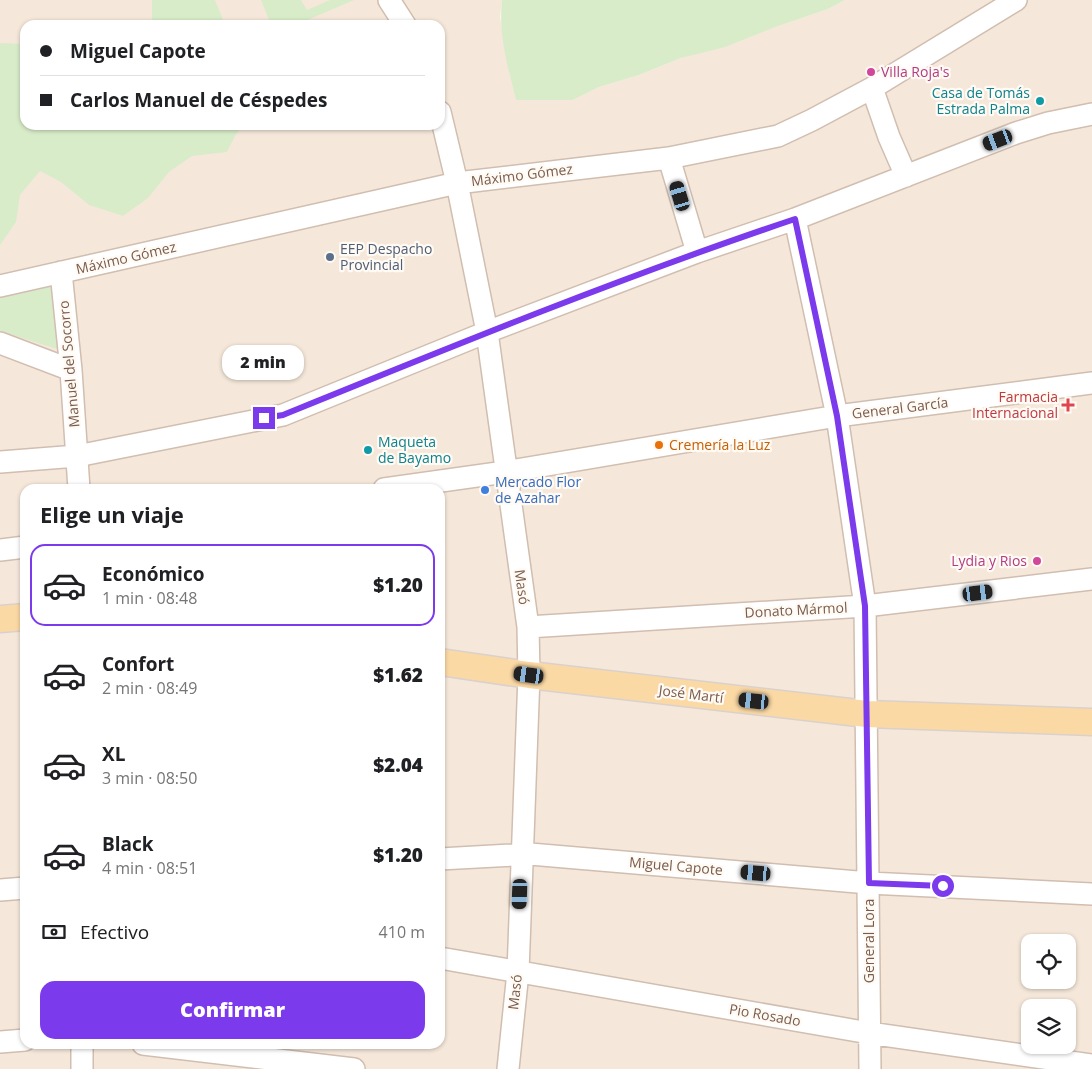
<!DOCTYPE html>
<html lang="es">
<head>
<meta charset="utf-8">
<style>
  :root { --surface:#fff; --page:#f6f6f6; --text:#202124; --muted:#757577; --line:#e0e0e0; --accent:#7c3aed }
  body { margin:0; font-family:"Open Sans",sans-serif; background:var(--page); color:var(--text); height:100vh; display:flex; flex-direction:column; font-size:19px; white-space:nowrap }
  * { box-sizing:border-box; margin:0 }
  p { font-size:16px; color:var(--muted) }
  .icon { flex:none; width:28px; height:28px; fill:none; stroke:currentColor; stroke-width:2; stroke-linecap:round; stroke-linejoin:round }
  .map { position:relative; flex:1; overflow:hidden }
  .sheet { position:absolute; left:20px; top:484px; width:425px; height:565px; display:flex; flex-direction:column; background:var(--surface); border-radius:15px; box-shadow:0 1px 4px #0004 }
  .sheet>* { flex:none }
  .top-card { position:absolute; left:20px; top:20px; width:425px; height:110px; border-radius:15px; box-shadow:0 1px 4px #0004; display:grid; align-content:center; height:110px; padding:0 20px; background:var(--surface) }
  .tools { position:absolute; left:1021px; top:934px; display:grid; gap:10px }
  .tools a { display:grid; place-items:center; width:55px; height:55px; border-radius:10px; background:var(--surface); box-shadow:0 1px 4px #0004; font-size:25px }
  .end { position:absolute; width:22px; height:22px; margin:-11px; border:6px solid #7c3aed; background:#fff; box-shadow:0 0 0 2px #fff }
  .from { border-radius:50% }
  .bubble { position:absolute; height:35px; border-radius:15px; background:var(--surface); box-shadow:0 1px 4px #0004; font-size:16px; font-weight:800; line-height:35px; text-align:center }
  .car { position:absolute; width:15px; height:30px; margin:-15px -8px; border-radius:6px; box-shadow:0 0 4px 1px #0007; background:linear-gradient(#222 24%,#8ab4d8 0 40%,#222 0 76%,#8ab4d8 0 86%,#222 0) }
  .top-card b { display:flex; align-items:center; gap:18px; height:48px; font-size:19px }
  .top-card b+b { border-top:1px solid var(--line) }
  .top-card i { width:12px; height:12px; background:var(--text) }
  ul { padding:0; list-style:none }
  li { display:flex; align-items:center; gap:15px; height:82px; margin:0 10px 8px; padding:0 10px; border:2px solid transparent; border-radius:15px }
  li div { flex:1 }
  li b { display:block; font-size:19px }
  li em { font-style:normal; font-weight:800 }
  li.active { border-color:var(--accent) }
  li>.icon { width:45px; height:45px; stroke-width:1.5 }
  h2 { padding:0 20px; font-size:22px; line-height:60px }
  .pay { display:flex; align-items:center; gap:12px; height:55px; padding:0 20px; font-size:19px }
  .pay p { margin-inline-start:auto }
  .button { display:flex; gap:10px; margin-top:auto; padding:10px 20px }
  .button a { flex:1; height:58px; border-radius:15px; background:var(--accent); color:#fff; font-size:20px; font-weight:800; line-height:58px; text-align:center }
  .map>svg:first-child { display:block }
  .residential { fill:#f5e8da; fill-rule:evenodd }
  .green { fill:#d8ecc9 }
  .lines { fill:none; stroke-linecap:round; stroke-linejoin:round }
  .minor-casing { stroke:#d1beb0; stroke-width:24 }
  .major-casing { stroke:#dad1cd; stroke-width:29 }
  .minor { stroke:#fff; stroke-width:21 }
  .major { stroke:#fbd9a5; stroke-width:26 }
  .route { stroke:#7c3aed; stroke-width:6 }
  .hotel-dot { fill:#d1479c; stroke:#fffaf3; stroke-width:2 }
  .culture-dot { fill:#0f9aa8; stroke:#fffaf3; stroke-width:2 }
  .service-dot { fill:#5c6f8a; stroke:#fffaf3; stroke-width:2 }
  .health-dot { fill:#e0444e; stroke:#fffaf3; stroke-width:2 }
  .food-dot { fill:#e8710a; stroke:#fffaf3; stroke-width:2 }
  .shop-dot { fill:#3f7fe0; stroke:#fffaf3; stroke-width:2 }
  .labels { text-anchor:middle; stroke-width:4.5; stroke-linejoin:round; paint-order:stroke }
  .hotel-label { font-size:14px; fill:#b23c85; stroke:#fffaf3; text-anchor:start }
  .culture-label { font-size:14px; fill:#0d838f; stroke:#fffaf3; text-anchor:end }
  .street-label { font-size:14px; fill:#7a5c4d; stroke:#fffaf3 }
  .service-label { font-size:14px; fill:#4e5e75; stroke:#fffaf3; text-anchor:start }
  .health-label { font-size:14px; fill:#be3a42; stroke:#fffaf3; text-anchor:end }
  .food-label { font-size:14px; fill:#c56008; stroke:#fffaf3; text-anchor:start }
  .shop-label { font-size:14px; fill:#366cbe; stroke:#fffaf3; text-anchor:start }
</style>
</head>
<body>
<div class="map">
<svg width="1092" height="1069" viewBox="0 0 1092 1069">
  <rect width="100%" height="100%" fill="#fdf6ec"/>
  <path class="residential" d="M0,0H502L500,17L509,71L516,100H573L599,87L639,75L681,58L828,9L845,0H1092V1069H0ZM25,25H440V125H25ZM25,489H440V1044H25ZM1030,942H1068V980H1030ZM1030,1008H1068V1045H1030Z"/>
  <path class="green" d="M152,0H215L225,25H152Z
    M261,0H301L307,10L330,0H354L296,25H271Z
    M502,0H845L828,9L778,26L725,47L681,58L639,75L599,87L573,100H516C508,68 498,33 502,0Z
    M0,43L25,44V125H243L235,136L227,152L192,156L169,172L148,198L123,216L89,205L61,182L40,171L20,195L16,222L0,245Z
    M56,283L57,349L0,331V296Z"/>
  <g class="lines">
    <defs>
      <path id="minor" d="M389,0L405,25
        M872,88L889,137L906,176
        M440,112L457,183L487,332L528,627L529,675L518,972L508,1069
        M669,158L697,252
        M795,219L837,416L865,606L870,1069
        M61,272L71,370L79,489
        M0,286L457,183L669,158L778,136L812,120L872,88L1016,0
        M0,343L71,370
        M0,462L77,456L283,415L487,332L697,252L795,219L1016,133L1048,123L1092,114
        M384,489L505,472L837,416L1092,383
        M0,550L25,547
        M528,627L865,606L1092,579
        M440,859L530,854L869,883L1092,894
        M0,890L25,888
        M440,958L869,1033L1092,1065
        M0,1042L25,1040
        M82,1044V1069
        M143,1044L354,1069"/>
      <path id="major" d="M0,619L25,617
        M440,662L529,675L867,714L1092,722"/>
    </defs>
    <use href="#minor" class="minor-casing"/>
    <use href="#major" class="major-casing"/>
    <use href="#minor" class="minor"/>
    <use href="#major" class="major"/>
  </g>
  <g class="lines">
    <path class="route" d="M264,418L283,415C453,346 622,277 795,219L837,416L865,606L869,883L943,886"/>
  </g>
  <g class="hotel-dot">
    <circle cx="871" cy="72" r="5"/>
    <circle cx="1037" cy="561" r="5"/>
  </g>
  <g class="culture-dot">
    <circle cx="1040" cy="101" r="5"/>
    <circle cx="368" cy="450" r="5"/>
  </g>
  <circle class="service-dot" cx="330" cy="257" r="5"/>
  <path class="health-dot" d="M1065.5 397.5h5v5h5v5h-5v5h-5v-5h-5v-5h5z"/>
  <circle class="food-dot" cx="659" cy="445" r="5"/>
  <circle class="shop-dot" cx="485" cy="490" r="5"/>
  <g class="labels">
    <g class="hotel-label">
      <text x="881" y="77">Villa Roja's</text>
      <text x="1027" y="566" text-anchor="end">Lydia y Rios</text>
    </g>
    <g class="culture-label">
      <text x="1030" y="98">Casa de Tomás<tspan x="1030" dy="16">Estrada Palma</tspan></text>
      <text x="378" y="447" text-anchor="start">Maqueta<tspan x="378" dy="16">de Bayamo</tspan></text>
    </g>
    <g class="street-label">
      <text transform="translate(522 175) rotate(-7)" y="5">Máximo Gómez</text>
      <text transform="translate(126 258) rotate(-13)" y="5">Máximo Gómez</text>
      <text transform="translate(69 364) rotate(-95)" y="5">Manuel del Socorro</text>
      <text transform="translate(900 408) rotate(-7)" y="5">General García</text>
      <text transform="translate(522 587) rotate(82)" y="5">Masó</text>
      <text transform="translate(796 610) rotate(-3)" y="5">Donato Mármol</text>
      <text transform="translate(691 694) rotate(7)" y="5">José Martí</text>
      <text transform="translate(676 866) rotate(5)" y="5">Miguel Capote</text>
      <text transform="translate(869 941) rotate(-90)" y="5">General Lora</text>
      <text transform="translate(515 992) rotate(-84)" y="5">Masó</text>
      <text transform="translate(765 1015) rotate(10)" y="5">Pio Rosado</text>
    </g>
    <g class="service-label">
      <text x="340" y="254">EEP Despacho<tspan x="340" dy="16">Provincial</tspan></text>
    </g>
    <g class="health-label">
      <text x="1058" y="402">Farmacia<tspan x="1058" dy="16">Internacional</tspan></text>
    </g>
    <g class="food-label">
      <text x="669" y="450">Cremería la Luz</text>
    </g>
    <g class="shop-label">
      <text x="495" y="487">Mercado Flor<tspan x="495" dy="16">de Azahar</tspan></text>
    </g>
  </g>
</svg>
<div class="tools">
<a><svg class="icon" aria-label="locate" viewBox="0 0 24 24"><circle cx="12" cy="12" r="6"/><path d="M12 2v4M12 18v4M2 12h4M18 12h4"/></svg></a>
<a><svg class="icon" aria-label="layers" viewBox="0 0 24 24"><path d="M12 4l9 5-9 5-9-5zM3 14l9 5 9-5"/></svg></a>
</div>
<i class="end from" style="left:943px;top:886px"></i>
<i class="end" style="left:264px;top:418px"></i>
<div class="bubble" style="left:222px;top:345px;width:82px">2 min</div>
<i class="car" style="left:998px;top:140px;rotate:249deg"></i>
<i class="car" style="left:680px;top:196px;rotate:343deg"></i>
<i class="car" style="left:978px;top:593px;rotate:83deg"></i>
<i class="car" style="left:529px;top:675px;rotate:278deg"></i>
<i class="car" style="left:754px;top:701px;rotate:276deg"></i>
<i class="car" style="left:756px;top:873px;rotate:275deg"></i>
<i class="car" style="left:520px;top:894px;rotate:182deg"></i>
<div class="top-card">
<b><i class="from"></i>Miguel Capote</b>
<b><i></i>Carlos Manuel de Céspedes</b>
</div>
<section class="sheet">
<h2>Elige un viaje</h2>
<ul>
<li class="active"><svg class="icon" aria-label="car" viewBox="0 0 24 24"><path d="M5 17H2v-5l4-1 3-4h7l3 4 3 1v5h-3M9 17h6M6 11h13"/><circle cx="7" cy="17" r="2"/><circle cx="17" cy="17" r="2"/></svg><div><b>Económico</b><p>1 min · 08:48</p></div><em>$1.20</em></li>
<li><svg class="icon" aria-label="car" viewBox="0 0 24 24"><path d="M5 17H2v-5l4-1 3-4h7l3 4 3 1v5h-3M9 17h6M6 11h13"/><circle cx="7" cy="17" r="2"/><circle cx="17" cy="17" r="2"/></svg><div><b>Confort</b><p>2 min · 08:49</p></div><em>$1.62</em></li>
<li><svg class="icon" aria-label="car" viewBox="0 0 24 24"><path d="M5 17H2v-5l4-1 3-4h7l3 4 3 1v5h-3M9 17h6M6 11h13"/><circle cx="7" cy="17" r="2"/><circle cx="17" cy="17" r="2"/></svg><div><b>XL</b><p>3 min · 08:50</p></div><em>$2.04</em></li>
<li><svg class="icon" aria-label="car" viewBox="0 0 24 24"><path d="M5 17H2v-5l4-1 3-4h7l3 4 3 1v5h-3M9 17h6M6 11h13"/><circle cx="7" cy="17" r="2"/><circle cx="17" cy="17" r="2"/></svg><div><b>Black</b><p>4 min · 08:51</p></div><em>$1.20</em></li>
</ul>
<div class="pay"><svg class="icon" aria-label="cash" viewBox="0 0 24 24"><path d="M3 7h18v10H3z"/><circle cx="12" cy="12" r="2"/></svg>Efectivo<p>410 m</p></div>
<div class="button"><a>Confirmar</a></div>
</section>
</div>
</body>
</html>
